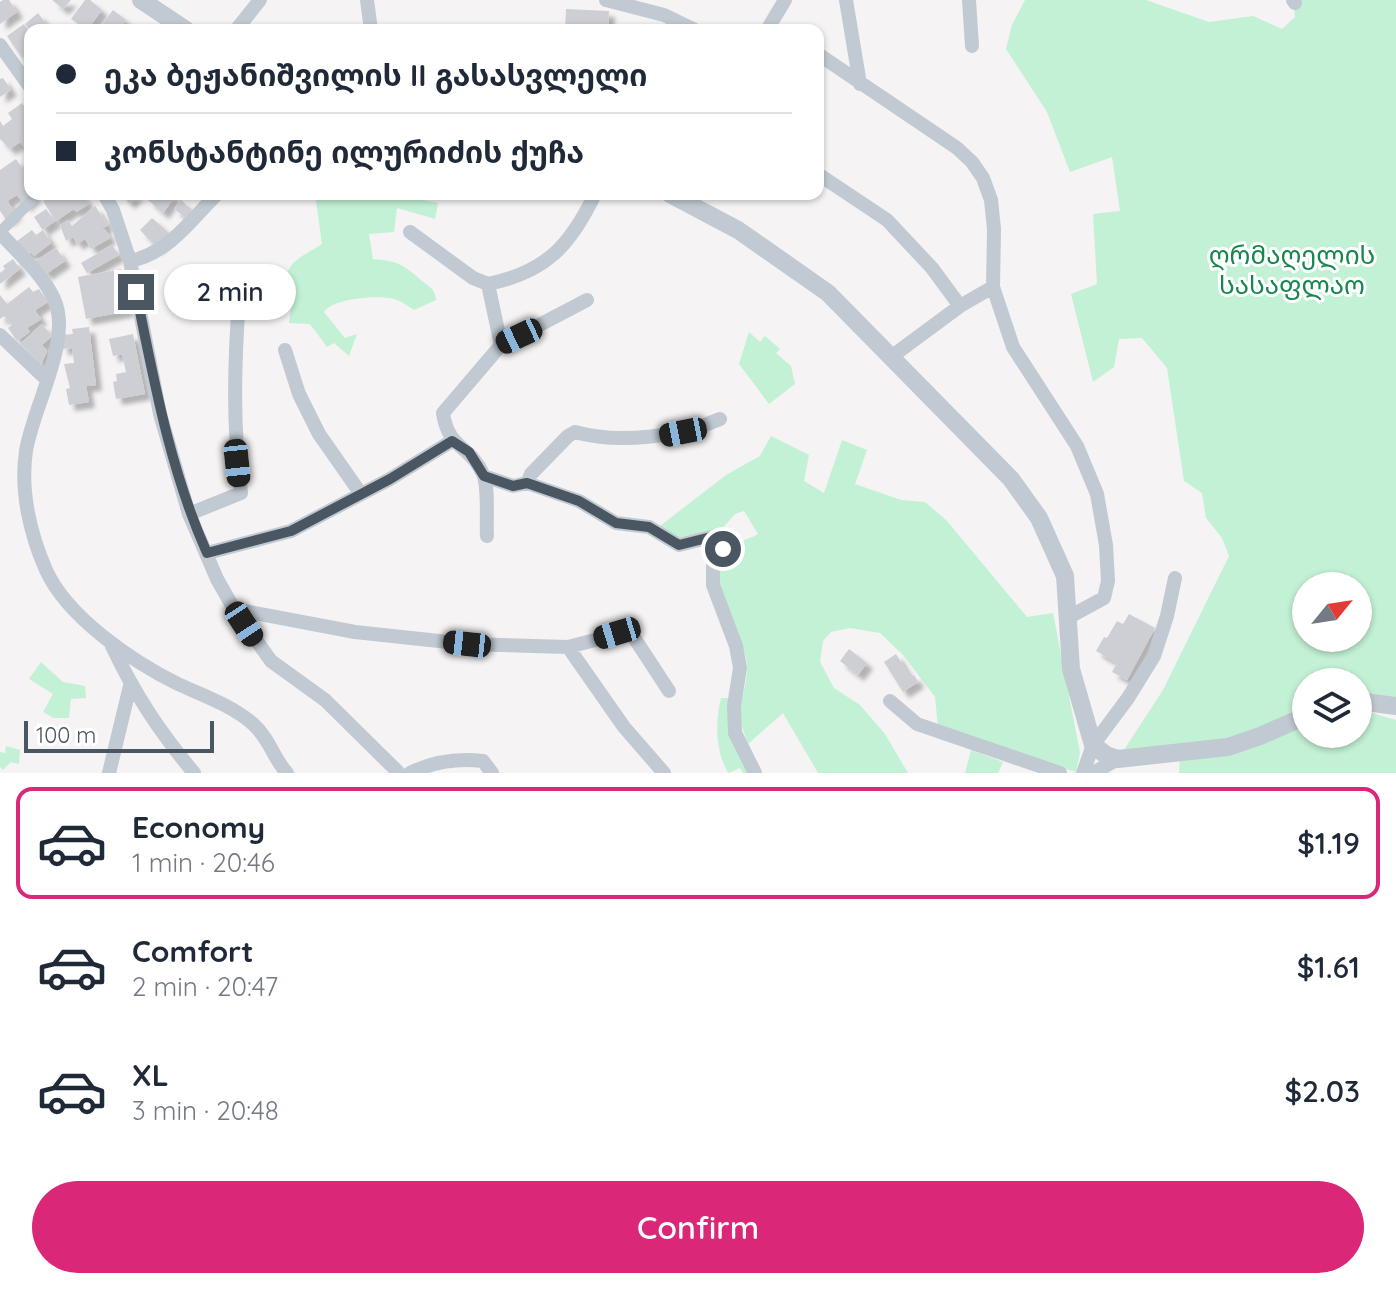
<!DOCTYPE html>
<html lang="en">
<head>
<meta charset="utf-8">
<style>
  :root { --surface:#fff; --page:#f6f6f7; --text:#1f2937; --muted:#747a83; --line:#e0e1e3; --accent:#db2777 }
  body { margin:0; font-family:Quicksand,"Noto Sans Georgian",sans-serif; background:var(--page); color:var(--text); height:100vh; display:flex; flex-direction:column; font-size:30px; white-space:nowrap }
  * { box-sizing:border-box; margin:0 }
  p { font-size:26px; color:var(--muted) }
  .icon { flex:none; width:44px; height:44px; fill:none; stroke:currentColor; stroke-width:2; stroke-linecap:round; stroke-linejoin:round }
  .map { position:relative; height:773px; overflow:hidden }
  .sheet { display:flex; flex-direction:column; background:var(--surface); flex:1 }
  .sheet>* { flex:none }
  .top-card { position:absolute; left:24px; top:24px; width:800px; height:176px; border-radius:16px; box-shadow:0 2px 6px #0004; display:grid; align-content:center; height:176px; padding:0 32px; background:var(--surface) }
  .needle { width:52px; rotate:60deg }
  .fabs { position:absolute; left:1292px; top:572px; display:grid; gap:16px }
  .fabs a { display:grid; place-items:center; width:80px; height:80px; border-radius:50%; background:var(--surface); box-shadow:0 2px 6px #0004; font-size:40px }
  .scale { position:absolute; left:24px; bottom:20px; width:190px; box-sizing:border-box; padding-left:8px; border:4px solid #4a5661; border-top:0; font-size:22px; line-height:28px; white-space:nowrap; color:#4a5661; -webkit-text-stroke:6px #fff; paint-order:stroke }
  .end { position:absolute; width:36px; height:36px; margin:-18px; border:10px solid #4a5661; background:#fff; box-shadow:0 0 0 4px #fff }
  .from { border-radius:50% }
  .bubble { position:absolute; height:56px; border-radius:28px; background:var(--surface); box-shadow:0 2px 6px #0004; font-size:26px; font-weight:600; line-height:56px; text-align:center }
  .car { position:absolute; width:24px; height:48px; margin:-24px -12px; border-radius:10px; box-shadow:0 0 6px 2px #0007; background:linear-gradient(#222 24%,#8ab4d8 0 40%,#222 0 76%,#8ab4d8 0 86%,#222 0) }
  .top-card b { display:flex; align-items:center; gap:28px; height:76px; font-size:30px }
  .top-card b+b { border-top:2px solid var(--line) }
  .top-card i { width:20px; height:20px; background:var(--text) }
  ul { padding:14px 0 0; list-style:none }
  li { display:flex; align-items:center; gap:24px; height:112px; margin:0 16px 12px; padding:0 16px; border:4px solid transparent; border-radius:16px }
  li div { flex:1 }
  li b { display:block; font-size:30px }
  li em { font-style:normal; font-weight:600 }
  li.current { border-color:var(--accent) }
  li>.icon { width:72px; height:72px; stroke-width:1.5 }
  .action { display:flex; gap:16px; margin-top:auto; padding:16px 32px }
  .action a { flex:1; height:92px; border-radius:48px; background:var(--accent); color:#fff; font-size:32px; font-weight:600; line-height:92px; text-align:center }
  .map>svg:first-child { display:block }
  .green { fill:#c3f1d5; fill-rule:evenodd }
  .building { fill:#cdcfd5; filter:url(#shadow) }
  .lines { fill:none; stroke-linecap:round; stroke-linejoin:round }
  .pedestrian { stroke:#c1cad2; stroke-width:11 }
  .minor { stroke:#c1cad2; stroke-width:14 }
  .tertiary { stroke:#c1cad2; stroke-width:18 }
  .route { stroke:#4a5661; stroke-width:10 }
  .labels { text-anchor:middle; stroke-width:6; stroke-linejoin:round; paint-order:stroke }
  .park-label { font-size:26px; fill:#17864f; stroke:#fff }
</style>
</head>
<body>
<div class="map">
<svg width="1396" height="773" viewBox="0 0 1396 773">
  <defs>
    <filter id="shadow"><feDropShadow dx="6" dy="6" stdDeviation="2" flood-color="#0004"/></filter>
  </defs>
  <rect width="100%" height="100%" fill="#f5f3f3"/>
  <path class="green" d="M1025,0H1146L1209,22L1253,16L1282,29L1295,17L1293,0H1396V710L1358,702V682H1306V716L1260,736L1118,759L1163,690L1229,556L1222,538L1206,518L1202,493L1184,481L1167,368L1142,338L1119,339L1114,367L1093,382L1071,294L1097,284L1093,214L1120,211L1112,157L1070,172L1047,112L1006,49L1012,25ZM1306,586H1358V638H1306Z
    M315,194L382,199L387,194H394L438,203L435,219L397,208L394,232L369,234L373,259C398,261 402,264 421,280C429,287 435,288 436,300L414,310C409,307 403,302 397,300C383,294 332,298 324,312L345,338L357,334L349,356L334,343L327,347L310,324L289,323L291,307L287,305L288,299L281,295C288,259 294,262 322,244Z
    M749,332L760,342L765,336L780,349L776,353L791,366L795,384L769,404L739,364Z
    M771,436L809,455L804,481L824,493L842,440L867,450L855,484L901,500L925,502L947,521L1027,617L1053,613L1080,753L1076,772L979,743L938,727L935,697L903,655L880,633L850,628L831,632L823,641L820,662L834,688L860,705L885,734L908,773H818L783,713L748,744C745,735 740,724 740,714C741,697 748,682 747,665C745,631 694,572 736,544C742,540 752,538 758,534L744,511L735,514L720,531L680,543L660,526L726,475L760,456Z
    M41,662L63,682L85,686L86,698L71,699L69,718H54L43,712L53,694L29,679Z
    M721,698H729L750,773H743L740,768L728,773C715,749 715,723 721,698Z
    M1362,710L1396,720V773H1179L1180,756L1306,723V734H1358V711Z
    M6,746L20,750L19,764L11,762L3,770L0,767V752L5,753Z
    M971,750L1003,762L998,773H965Z"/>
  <path class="building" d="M3,0H9L17,12L0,24V2Z
    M52,0H71L63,9Z
    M85,0H90L102,10L87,30L71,19Z
    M566,9L609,11L608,30H565Z
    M113,10L126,20L119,30H98Z
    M38,13L51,30H30L25,24Z
    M24,24L30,32V52L22,58L7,36Z
    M3,78L11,90L0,97V79Z
    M22,103L30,115V149L27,151L20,142L10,149L0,139V121L3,126L12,119L8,113Z
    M16,159L27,175L23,177L30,187V194H37L25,206L17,195L7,201L16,213L7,221L0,211V170Z
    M48,194H82L89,204L76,212L74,209L56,221L43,201L50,196Z
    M121,194H138L129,203Z
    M153,194H172L175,197L163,213L148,200Z
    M181,200L192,210L186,218L174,209Z
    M95,206L108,225L97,232L105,229L110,238L91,249L85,239L77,244L73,237L66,241L60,225L68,220L72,226Z
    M46,209L55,221L43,230L34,217Z
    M152,218L169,233L157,248L140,230Z
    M32,230L36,235L43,230L51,243L34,256L31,252L27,255L17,241Z
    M112,245L119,255L87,273L81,263Z
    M56,248L65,261L46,274L35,261Z
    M13,259L20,269L0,284V273L5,269L3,266Z
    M121,269L129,311L86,319L78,277Z
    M29,287L33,292L39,289L48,302L35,310L41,319L27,328L30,332L17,341L8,328L12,325L4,316L0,319V295L7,304Z
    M42,324L52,336L42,345L47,351L41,365L20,344Z
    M89,327L96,385L86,386L89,402L69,405L66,389L70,388L64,364L74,363L72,348L62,349L61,335L73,334L72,329Z
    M133,334L145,394L116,399L113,382L117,381L116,374L126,372L122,354L113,356L109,339Z
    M1129,614L1155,628L1127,680L1112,672L1117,663L1096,651L1104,637L1107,638L1117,621L1123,624Z
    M849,649L867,663L858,675L840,661Z
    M896,654L910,677L914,675L918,682L903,692L884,662Z"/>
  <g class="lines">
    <path class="pedestrian" d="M0,232L38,194"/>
    <path class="minor" d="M367,0L371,30
      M606,0L664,15L695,30
      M846,0L860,84
      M969,0L972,46
      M1293,0L1295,3
      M236,30L260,0
      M767,30L785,0
      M0,45L30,87
      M818,54L957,148L972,162L983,178L991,200L994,229L993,287L1013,347L1077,446L1097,494L1106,545L1108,581L1104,598L1069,617
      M818,174L887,220L932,268L960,306
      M104,194L113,210L130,261L160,414L189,514L217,579L234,609L271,661L325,700L399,773
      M410,232L473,278L488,284L501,345L443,413C448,449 470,445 483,474C489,487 486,520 487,536
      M0,233C18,253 42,273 54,299C73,340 33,406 26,451C20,490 30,534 46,570C67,617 133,662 178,684C202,695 233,706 253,724C270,739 273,758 287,773
      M130,261C169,253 190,221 217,194
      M488,284C546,272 570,246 595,194
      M0,335L46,379
      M501,345L587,300
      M285,350L299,394L319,434L361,494
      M891,357L960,306L993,287
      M484,476L513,486L527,483L579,501L616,523L649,527L679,545L715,536L721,539L723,549L713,566V585L736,646L740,668L734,706L735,733L755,773
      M527,483L531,474L568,436L575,432C618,444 680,437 720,419
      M189,514L241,493C233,424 234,369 239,299
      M207,553L291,531L390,479L452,441
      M234,609L355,632L467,644L568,647L626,632L633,636L669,691
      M112,646C135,695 160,732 194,773
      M568,647L624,727L664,773
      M890,701L917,724L1060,773
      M109,773L130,686
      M410,773C432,762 458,758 483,761L492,773
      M1083,773L1093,745L1128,698L1154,656L1167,616L1175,578
      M1093,773L1118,759"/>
    <path class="tertiary" d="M141,0L186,30
      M670,194L738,230L828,293L1011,479L1039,518L1065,576L1071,669L1093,745L1106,755L1118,759L1228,747L1260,736L1306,716
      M1358,701L1396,706"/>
  </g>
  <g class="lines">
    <path class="route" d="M136,292C154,381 170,470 207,553L291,531L390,479L452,441L469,452L484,476L513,486L527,483L579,501L616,523L649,527L679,545L715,536L721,539L723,549"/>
  </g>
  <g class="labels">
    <g class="park-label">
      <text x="1292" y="264">ღრმაღელის<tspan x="1292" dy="30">სასაფლაო</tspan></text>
    </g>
  </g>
</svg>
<div class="fabs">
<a><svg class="needle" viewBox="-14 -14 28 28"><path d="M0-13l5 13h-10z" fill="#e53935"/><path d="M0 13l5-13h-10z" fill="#747a83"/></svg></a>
<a><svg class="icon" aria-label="layers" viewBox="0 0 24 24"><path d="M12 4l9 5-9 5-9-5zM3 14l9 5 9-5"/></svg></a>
</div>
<div class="scale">100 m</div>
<i class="end from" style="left:723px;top:549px"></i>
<i class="end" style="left:136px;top:292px"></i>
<div class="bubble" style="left:164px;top:264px;width:132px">2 min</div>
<i class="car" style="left:519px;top:336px;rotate:245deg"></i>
<i class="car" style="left:683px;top:432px;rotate:259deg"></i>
<i class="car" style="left:237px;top:463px;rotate:174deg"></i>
<i class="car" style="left:244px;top:624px;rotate:147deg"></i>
<i class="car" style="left:617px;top:633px;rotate:253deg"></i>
<i class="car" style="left:467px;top:644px;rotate:276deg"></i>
<div class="top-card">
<b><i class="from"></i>ეკა ბეჟანიშვილის II გასასვლელი</b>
<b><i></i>კონსტანტინე ილურიძის ქუჩა</b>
</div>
</div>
<section class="sheet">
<ul>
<li class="current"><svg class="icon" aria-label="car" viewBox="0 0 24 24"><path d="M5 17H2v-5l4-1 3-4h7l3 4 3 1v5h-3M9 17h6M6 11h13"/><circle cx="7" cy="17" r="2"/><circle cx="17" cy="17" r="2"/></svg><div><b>Economy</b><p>1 min · 20:46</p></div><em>$1.19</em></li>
<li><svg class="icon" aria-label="car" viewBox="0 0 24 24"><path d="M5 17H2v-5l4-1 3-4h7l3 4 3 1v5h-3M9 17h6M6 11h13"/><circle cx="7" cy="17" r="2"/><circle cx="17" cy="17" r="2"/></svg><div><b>Comfort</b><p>2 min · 20:47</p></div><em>$1.61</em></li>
<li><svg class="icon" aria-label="car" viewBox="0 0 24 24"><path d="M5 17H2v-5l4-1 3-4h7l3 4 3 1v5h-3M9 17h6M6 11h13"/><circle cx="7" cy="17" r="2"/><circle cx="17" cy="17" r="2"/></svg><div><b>XL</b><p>3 min · 20:48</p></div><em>$2.03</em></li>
</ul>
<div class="action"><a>Confirm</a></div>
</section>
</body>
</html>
